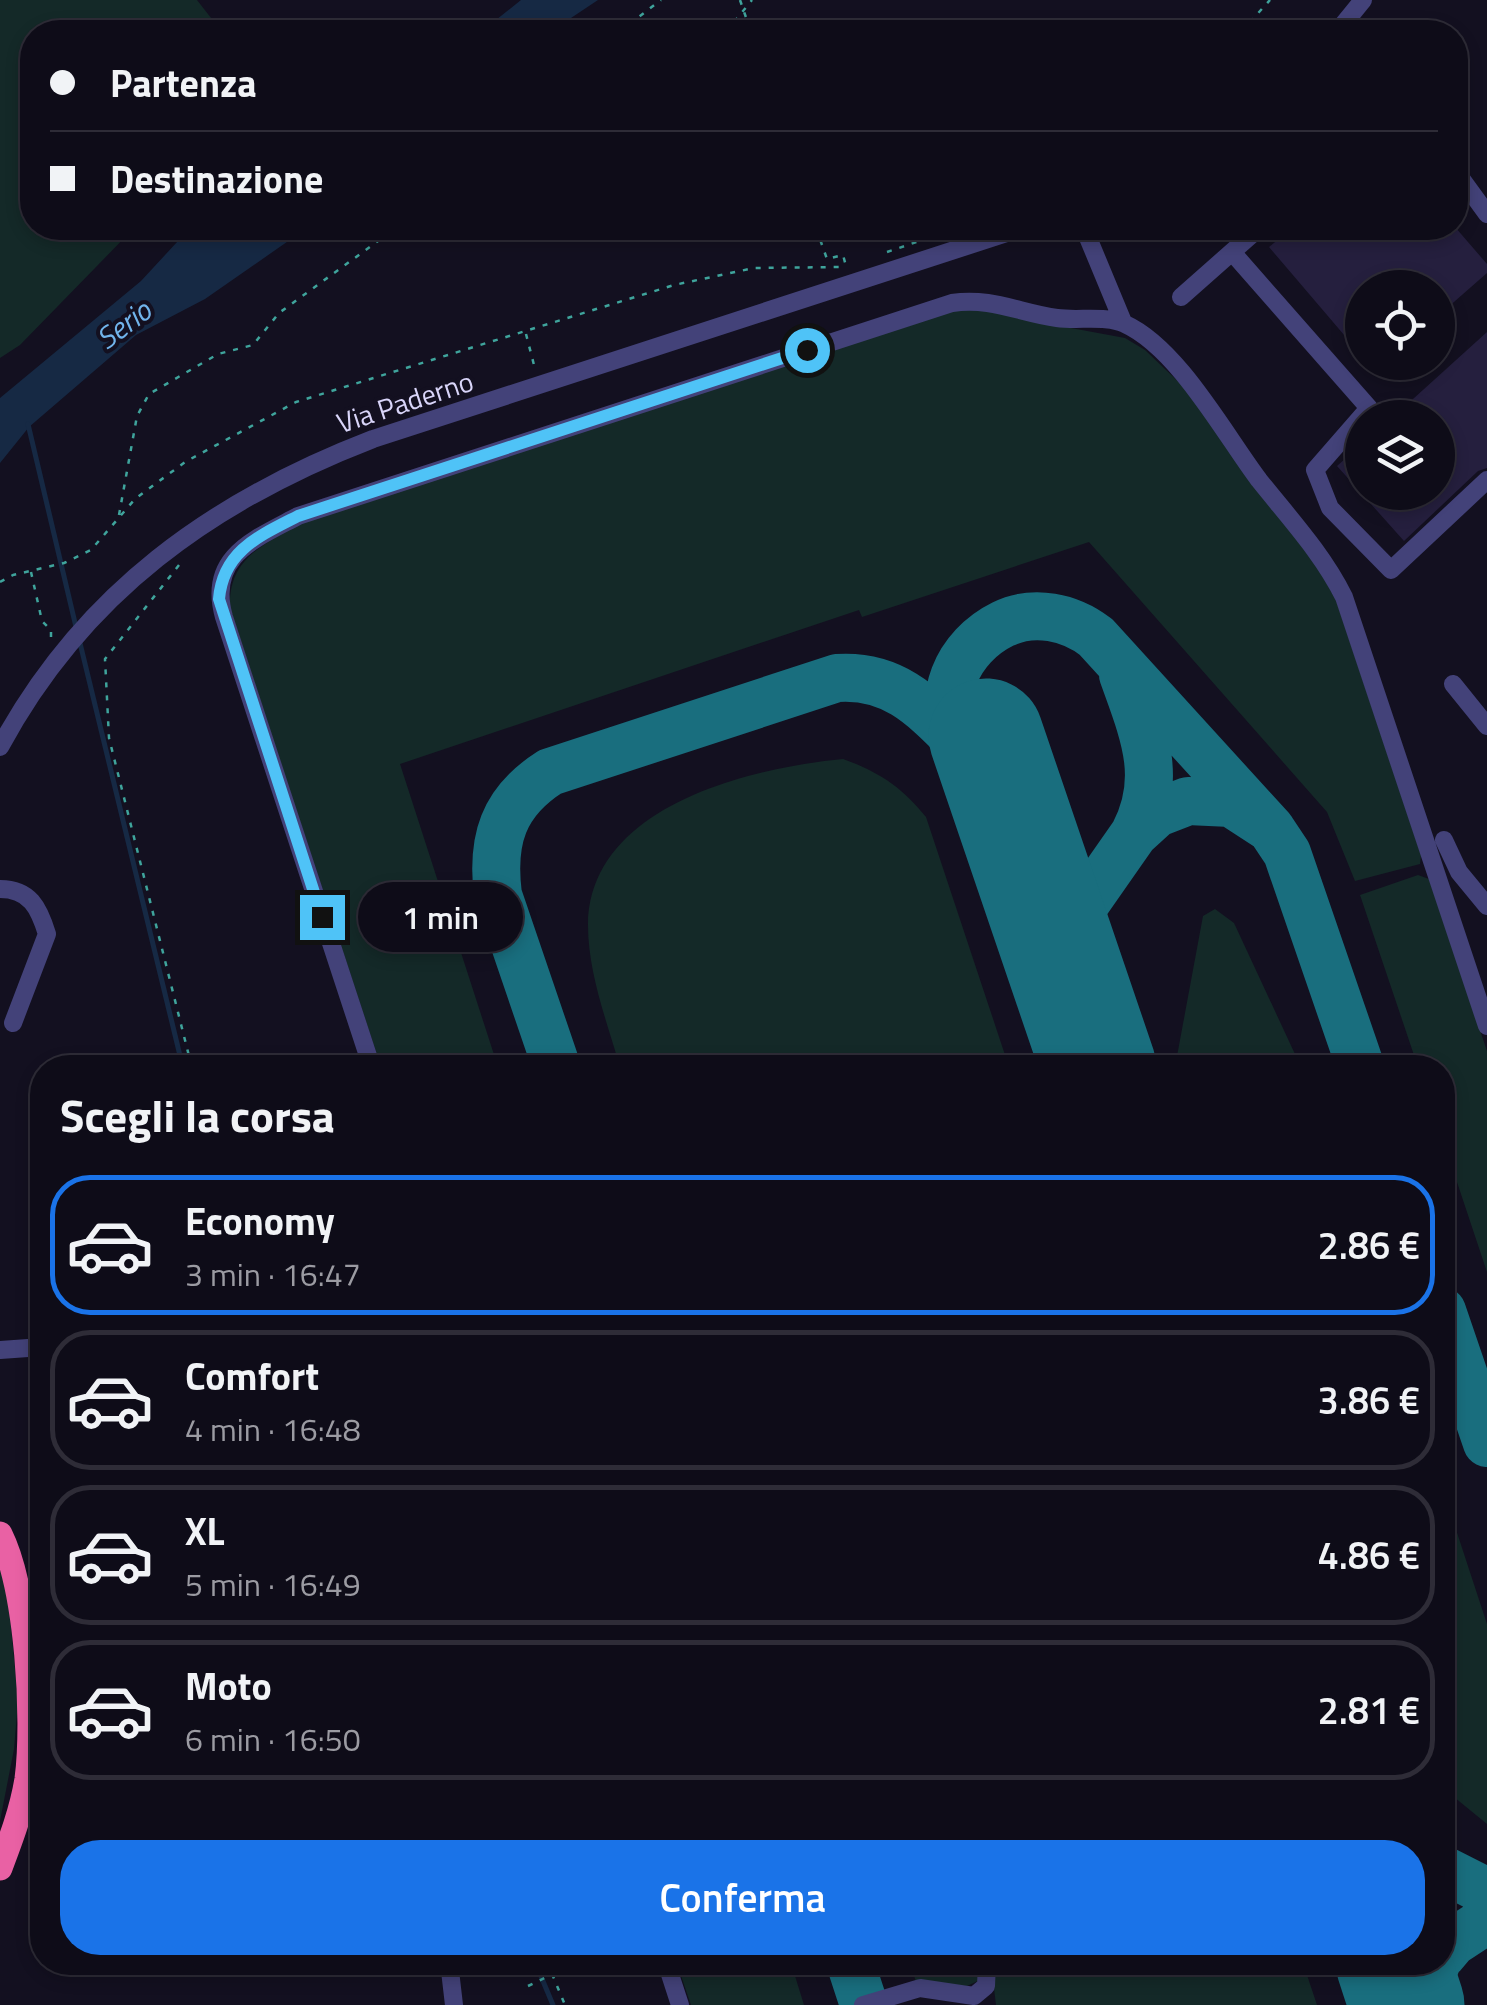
<!DOCTYPE html>
<html lang="it">
<head>
<meta charset="utf-8">
<style>
  :root { --surface:#0e0c18; --page:#171521; --text:#f1f3f6; --muted:#9b9ba2; --line:#2e2c37; --accent:#1a73e8 }
  body { margin:0; font-family:"Titillium Web",sans-serif; background:var(--page); color:var(--text); height:100vh; display:flex; flex-direction:column; font-size:38px; white-space:nowrap }
  * { box-sizing:border-box; margin:0 }
  p { font-size:32px; color:var(--muted) }
  .icon { flex:none; width:55px; height:55px; fill:none; stroke:currentColor; stroke-width:2; stroke-linecap:round; stroke-linejoin:round }
  .map { position:relative; flex:1; overflow:hidden }
  .panel { position:absolute; left:30px; top:1055px; width:1425px; height:920px; display:flex; flex-direction:column; background:var(--surface); border-radius:40px; box-shadow:0 5px 15px #0003,0 0 0 2px var(--line) }
  .panel>* { flex:none }
  .hud { position:absolute; left:20px; top:20px; width:1448px; height:220px; border-radius:40px; box-shadow:0 5px 15px #0003,0 0 0 2px var(--line); display:grid; align-content:center; height:220px; padding:0 30px; background:var(--surface) }
  .buttons { position:absolute; left:1345px; top:270px; display:grid; gap:20px }
  .buttons a { display:grid; place-items:center; width:110px; height:110px; border-radius:50%; background:var(--surface); box-shadow:0 5px 15px #0003,0 0 0 2px var(--line); font-size:50px }
  .end { position:absolute; width:45px; height:45px; margin:-22px; border:12px solid #4fc3f7; background:#111; box-shadow:0 0 0 5px #111 }
  .from { border-radius:50% }
  .bubble { position:absolute; height:70px; border-radius:35px; background:var(--surface); box-shadow:0 5px 15px #0003,0 0 0 2px var(--line); font-size:32px; font-weight:600; line-height:70px; text-align:center }
  .hud b { display:flex; align-items:center; gap:35px; height:95px; font-size:38px }
  .hud b+b { border-top:2px solid var(--line) }
  .hud i { width:25px; height:25px; background:var(--text) }
  ul { padding:0; list-style:none }
  li { display:flex; align-items:center; gap:30px; height:140px; margin:0 20px 15px; padding:0 10px; border:5px solid var(--line); border-radius:40px }
  li div { flex:1 }
  li b { display:block; font-size:38px }
  li em { font-style:normal; font-weight:600 }
  li.active { border-color:var(--accent) }
  li>.icon { width:90px; height:90px; stroke-width:1.5 }
  h2 { padding:0 30px; font-size:45px; line-height:120px }
  .cta { display:flex; gap:20px; margin-top:auto; padding:20px 30px }
  .cta a { flex:1; height:115px; border-radius:40px; background:var(--accent); color:#fff; font-size:40px; font-weight:600; line-height:115px; text-align:center }
  .map>svg:first-child { display:block }
  .green { fill:#142928 }
  .water { fill:#162944 }
  .lines { fill:none; stroke-linecap:round; stroke-linejoin:round }
  .stream { stroke:#162944; stroke-width:5 }
  .taxiway { stroke:#196e7e; stroke-width:48 }
  .runway { stroke:#196e7e; stroke-width:115 }
  .building { fill:#251f3e }
  .path { stroke:#3fa49c; stroke-width:2.5; stroke-dasharray:5 8; stroke-linecap:butt }
  .minor { stroke:#434279; stroke-width:18 }
  .highway { stroke:#e961a4; stroke-width:25 }
  .path-bridge { stroke:#3fa49c; stroke-width:2.5; stroke-dasharray:5 8; stroke-linecap:butt }
  .route { stroke:#4fc3f7; stroke-width:12 }
  .labels { text-anchor:middle; stroke-width:8; stroke-linejoin:round; paint-order:stroke }
  .street-label { font-size:28px; fill:#d9d5f9; stroke:#131020 }
  .water-label { font-size:30px; font-style:italic; fill:#71b4eb; stroke:#131020 }
</style>
</head>
<body>
<div class="map">
<svg width="1487" height="2005" viewBox="0 0 1487 2005">
  <rect width="100%" height="100%" fill="#131020"/>
  <path class="green" d="M0,0H197L222,32H32V228H134L20,345L0,358Z
    M991,308L1044,323L1125,338L1145,350L1187,390L1329,579L1421,855L1420,864L1355,881L1327,812L1089,542L862,617L859,610L400,764L498,1067H381L230,608C228,558 263,545 302,523L954,310Z
    M843,759C879,772 902,787 926,817L1009,1067H620C607,1022 588,973 588,925C589,806 750,768 843,759Z
    M1418,875L1429,879L1487,1051V1272L1443,1140L1442,1068L1418,1067L1360,895Z
    M1215,909L1234,923L1301,1067H1175L1203,916Z
    M1443,1490L1487,1624V1824L1443,1788Z
    M0,1561L6,1573L18,1702L14,1749L0,1821Z
    M691,1962L791,1963L804,2005H691L678,1967Z
    M910,1963H981L980,1980L967,1986L916,1982Z
    M991,1963H1303L1317,2005H996Z"/>
  <path class="water" d="M521,0H598L550,32H481Z
    M190,228H307L205,299L136,335L29,427L0,463V398L141,281Z"/>
  <g class="lines">
    <path class="stream" d="M28,424L76,627
      M80,643L183,1068
      M535,1962L553,2005"/>
    <path class="taxiway" d="M1123,675C1143,731 1164,778 1134,834
      M1045,941C1029,891 1017,836 995,788C988,771 972,760 962,746C932,700 958,646 1003,624C1034,609 1070,617 1096,637L1271,829
      M1071,983L1073,932L1083,907L1134,834L1157,813L1188,801L1231,803L1271,829L1287,853L1361,1068
      M557,1068L498,895C491,840 503,802 550,772L837,678C894,674 924,707 962,745
      M1442,1311L1487,1443
      M1442,1869L1487,1892
      M1442,1955L1453,1942L1487,1920
      M850,1962L864,2005
      M1421,2005L1423,1990L1437,1962"/>
    <path class="runway" d="M986,736L1099,1068
      M1393,1962L1407,2005"/>
  </g>
  <path class="building" d="M1455,227L1487,264V273L1438,316V288H1362V356L1269,247L1292,228Z
    M1487,332V468L1478,471L1404,541L1337,466L1362,444V492H1438V418H1392Z"/>
  <g class="lines">
    <path class="path" d="M619,32L661,0
      M726,32L752,0
      M1241,32L1270,0
      M816,228L827,259L843,255L846,266
      M887,252L958,228
      M526,334L534,365
      M119,515L137,416L149,394L218,354L253,345L279,313L396,228
      M179,565L105,659L109,738L192,1068
      M31,572L42,621L51,630V639
      M0,582L13,575L64,563L91,550L135,499L185,462L296,402L674,285L754,268L841,267
      M547,1962L565,2005
      M528,1986L551,1975"/>
    <path class="minor" d="M1337,32L1363,0
      M1455,170L1487,214
      M1084,228L1123,322
      M1232,252L1369,408L1315,470L1330,508L1391,570L1487,480
      M1181,297L1259,228
      M1453,684L1487,726
      M0,747C83,593 212,501 373,439L1022,228
      M1444,840L1459,872L1487,906
      M0,889C30,889 39,908 47,934L13,1023
      M372,1068L224,617C207,557 253,540 298,516L952,303C991,297 1020,313 1057,318C1078,321 1107,315 1125,324C1178,348 1225,435 1259,480C1290,519 1322,553 1344,597L1487,1026
      M0,1350L42,1347
      M449,1962L454,2005
      M666,1962L680,2005
      M863,2005L920,1988L974,1996L986,1986L987,1962"/>
    <path class="highway" d="M0,1534C27,1588 35,1718 27,1779C22,1810 11,1839 0,1868"/>
    <path class="path-bridge" d="M740,0L751,32"/>
  </g>
  <g class="lines">
    <path class="route" d="M322,917L219,599C223,551 259,536 298,516L807,350"/>
  </g>
  <g class="labels">
    <g class="street-label">
      <text transform="translate(405 402) rotate(-18)" y="10">Via Paderno</text>
    </g>
    <g class="water-label">
      <text transform="translate(124 325) rotate(-37)" y="10">Serio</text>
    </g>
  </g>
</svg>
<div class="buttons">
<a><svg class="icon" aria-label="locate" viewBox="0 0 24 24"><circle cx="12" cy="12" r="6"/><path d="M12 2v4M12 18v4M2 12h4M18 12h4"/></svg></a>
<a><svg class="icon" aria-label="layers" viewBox="0 0 24 24"><path d="M12 4l9 5-9 5-9-5zM3 14l9 5 9-5"/></svg></a>
</div>
<i class="end from" style="left:807px;top:350px"></i>
<i class="end" style="left:322px;top:917px"></i>
<div class="bubble" style="left:358px;top:882px;width:165px">1 min</div>
<div class="hud">
<b><i class="from"></i>Partenza</b>
<b><i></i>Destinazione</b>
</div>
<section class="panel">
<h2>Scegli la corsa</h2>
<ul>
<li class="active"><svg class="icon" aria-label="car" viewBox="0 0 24 24"><path d="M5 17H2v-5l4-1 3-4h7l3 4 3 1v5h-3M9 17h6M6 11h13"/><circle cx="7" cy="17" r="2"/><circle cx="17" cy="17" r="2"/></svg><div><b>Economy</b><p>3 min · 16:47</p></div><em>2.86 €</em></li>
<li><svg class="icon" aria-label="car" viewBox="0 0 24 24"><path d="M5 17H2v-5l4-1 3-4h7l3 4 3 1v5h-3M9 17h6M6 11h13"/><circle cx="7" cy="17" r="2"/><circle cx="17" cy="17" r="2"/></svg><div><b>Comfort</b><p>4 min · 16:48</p></div><em>3.86 €</em></li>
<li><svg class="icon" aria-label="car" viewBox="0 0 24 24"><path d="M5 17H2v-5l4-1 3-4h7l3 4 3 1v5h-3M9 17h6M6 11h13"/><circle cx="7" cy="17" r="2"/><circle cx="17" cy="17" r="2"/></svg><div><b>XL</b><p>5 min · 16:49</p></div><em>4.86 €</em></li>
<li><svg class="icon" aria-label="car" viewBox="0 0 24 24"><path d="M5 17H2v-5l4-1 3-4h7l3 4 3 1v5h-3M9 17h6M6 11h13"/><circle cx="7" cy="17" r="2"/><circle cx="17" cy="17" r="2"/></svg><div><b>Moto</b><p>6 min · 16:50</p></div><em>2.81 €</em></li>
</ul>
<div class="cta"><a>Conferma</a></div>
</section>
</div>
</body>
</html>
